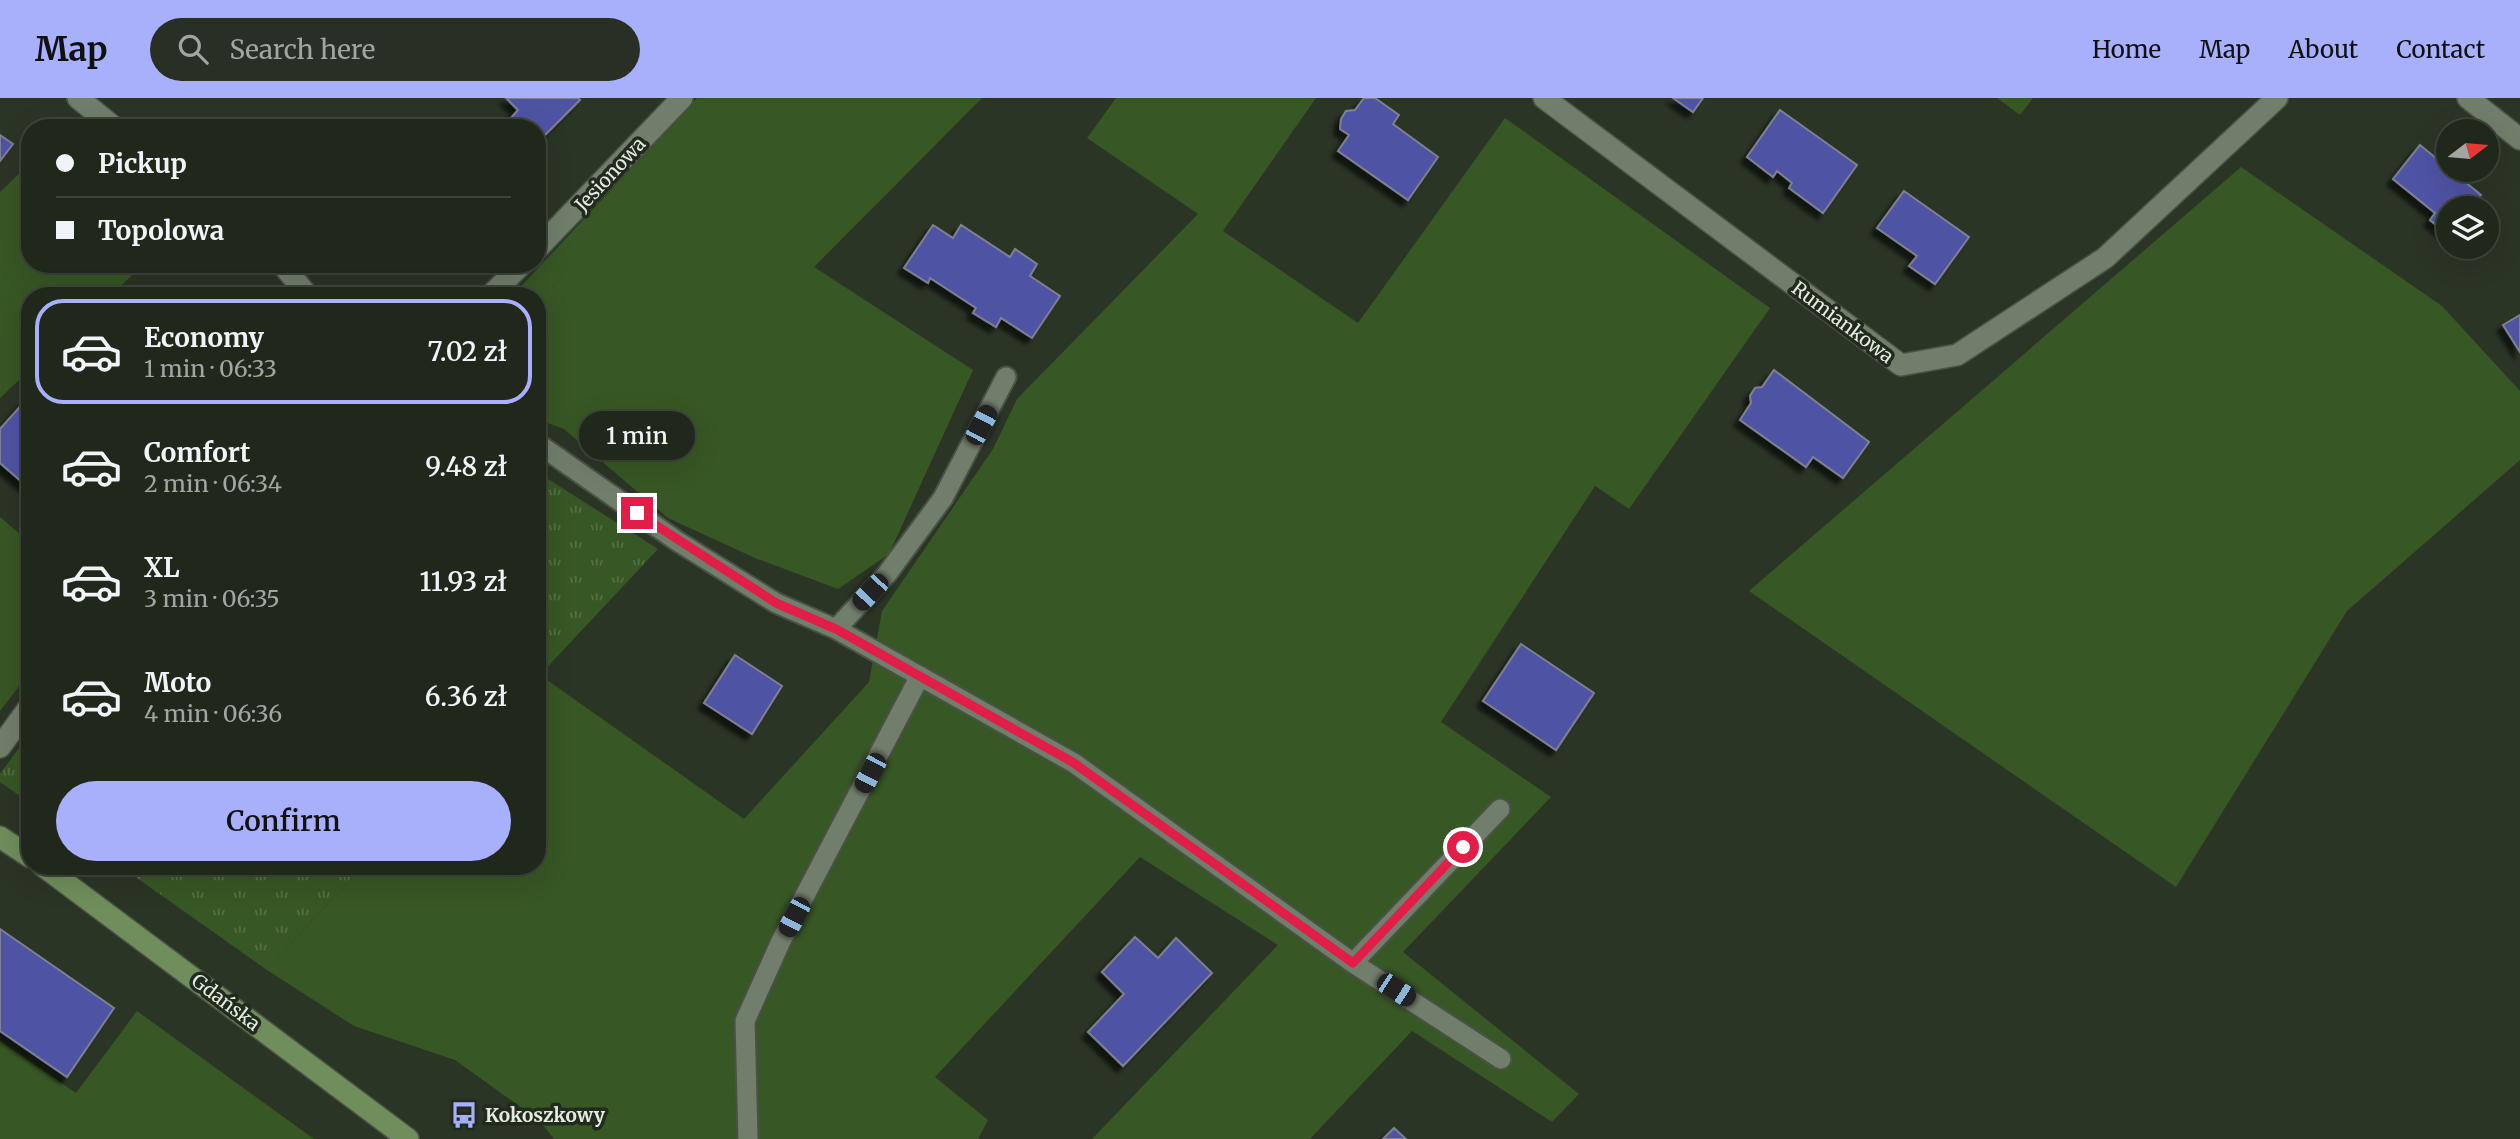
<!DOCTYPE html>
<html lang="en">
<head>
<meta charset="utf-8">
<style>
  :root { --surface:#20281c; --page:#283025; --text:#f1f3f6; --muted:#a2a6a3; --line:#3d443b; --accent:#a8b0fc }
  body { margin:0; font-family:Merriweather,serif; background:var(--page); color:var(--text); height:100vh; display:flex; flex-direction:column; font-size:26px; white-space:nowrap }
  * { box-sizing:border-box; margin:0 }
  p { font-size:23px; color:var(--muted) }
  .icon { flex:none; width:38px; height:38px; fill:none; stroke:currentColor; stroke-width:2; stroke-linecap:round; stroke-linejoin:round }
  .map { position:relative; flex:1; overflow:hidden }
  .drawer { position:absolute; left:21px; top:189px; width:525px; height:588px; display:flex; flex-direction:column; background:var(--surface); border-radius:28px; box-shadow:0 7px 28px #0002,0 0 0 2px var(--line) }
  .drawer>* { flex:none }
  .guide { position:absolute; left:21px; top:21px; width:525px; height:154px; border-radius:28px; box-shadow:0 7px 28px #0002,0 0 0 2px var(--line); display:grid; align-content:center; height:154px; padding:0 35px; background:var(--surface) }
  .needle { width:46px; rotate:74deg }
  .fabs { position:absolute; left:2436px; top:21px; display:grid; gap:14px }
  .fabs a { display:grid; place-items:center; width:63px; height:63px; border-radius:50%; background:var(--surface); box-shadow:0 7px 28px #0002,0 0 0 2px var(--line); font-size:35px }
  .end { position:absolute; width:32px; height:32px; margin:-16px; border:9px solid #e11d48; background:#fff; box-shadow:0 0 0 4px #fff }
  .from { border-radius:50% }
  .bubble { position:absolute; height:49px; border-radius:24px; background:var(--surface); box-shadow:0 7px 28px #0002,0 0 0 2px var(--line); font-size:23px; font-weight:600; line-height:49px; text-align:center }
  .car { position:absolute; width:21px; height:42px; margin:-21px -10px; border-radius:9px; box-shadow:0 0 5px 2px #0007; background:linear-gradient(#222 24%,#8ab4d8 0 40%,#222 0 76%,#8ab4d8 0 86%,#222 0) }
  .guide b { display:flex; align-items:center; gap:24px; height:66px; font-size:26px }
  .guide b+b { border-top:2px solid var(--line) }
  .guide i { width:18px; height:18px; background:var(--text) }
  ul { padding:12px 0 0; list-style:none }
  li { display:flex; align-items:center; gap:21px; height:105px; margin:0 14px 10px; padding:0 21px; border:4px solid transparent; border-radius:28px }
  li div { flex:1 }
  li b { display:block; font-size:26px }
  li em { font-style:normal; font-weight:600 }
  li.current { border-color:var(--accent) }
  li>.icon { width:63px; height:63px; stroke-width:1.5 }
  .button { display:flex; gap:14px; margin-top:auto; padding:14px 35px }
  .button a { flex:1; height:80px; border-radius:42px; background:var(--accent); color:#111; font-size:28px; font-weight:600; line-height:80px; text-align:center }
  header { display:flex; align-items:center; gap:42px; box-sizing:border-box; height:98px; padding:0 35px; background:var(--accent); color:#111 }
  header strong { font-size:33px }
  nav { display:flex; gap:38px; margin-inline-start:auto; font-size:24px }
  .search { width:490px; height:63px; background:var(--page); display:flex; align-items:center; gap:18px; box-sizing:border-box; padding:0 24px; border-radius:38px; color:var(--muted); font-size:26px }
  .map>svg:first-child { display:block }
  .green { fill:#375724 }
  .park { fill:url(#park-tufts) }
  .building { fill:#4f52a4; stroke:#7d8093; stroke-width:2; filter:url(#shadow) }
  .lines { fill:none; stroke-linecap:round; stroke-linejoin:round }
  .lane-casing { stroke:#495246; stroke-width:23 }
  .street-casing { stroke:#495246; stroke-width:24 }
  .secondary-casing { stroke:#495246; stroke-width:24 }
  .lane { stroke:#727e6c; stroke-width:19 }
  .street { stroke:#727e6c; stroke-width:21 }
  .secondary { stroke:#6f8e5b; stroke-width:21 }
  .route { stroke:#e11d48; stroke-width:9 }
  .labels { text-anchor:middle; stroke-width:7; stroke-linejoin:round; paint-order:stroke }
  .street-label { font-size:19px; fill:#e4ebe1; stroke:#212b1d }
  .poi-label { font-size:19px; font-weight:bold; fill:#e4ebe1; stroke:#212b1d; text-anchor:start }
</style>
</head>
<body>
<header>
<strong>Map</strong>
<div class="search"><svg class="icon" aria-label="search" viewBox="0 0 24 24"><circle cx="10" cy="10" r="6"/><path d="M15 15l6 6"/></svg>Search here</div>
<nav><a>Home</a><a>Map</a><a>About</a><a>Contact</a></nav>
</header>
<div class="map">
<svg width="2520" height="1041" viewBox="0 0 2520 1041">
  <defs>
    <pattern id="park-tufts" width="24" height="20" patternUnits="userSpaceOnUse" patternTransform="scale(1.75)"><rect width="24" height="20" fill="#375724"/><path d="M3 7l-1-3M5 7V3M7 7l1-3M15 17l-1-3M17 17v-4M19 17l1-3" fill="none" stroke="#546f44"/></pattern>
    <filter id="shadow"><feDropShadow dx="-6" dy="6" stdDeviation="2" flood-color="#0009"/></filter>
  </defs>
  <rect width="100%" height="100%" fill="#2b3526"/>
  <path class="green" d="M697,0H982L814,169L973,272L889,456L838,491L755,460L668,420L564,331L537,321V198H512Z
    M1116,0H1316L1223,133L1358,225L1505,20L1770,210L1629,411L1595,388L1441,624L1551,699L1403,854L1579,996L1552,1024L1412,933L1310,1041H1092L1278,847L1140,759L935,979L988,1022L978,1041H554L540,1023L455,962L354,928L267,872L363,768H537V580L540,577L744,721L869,584L882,513L993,351L1017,301L1198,116L1087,40Z
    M1997,0H2033L2020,17Z
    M30,65V166H144L110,198H30V272L0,300V94Z
    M2241,69L2442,208L2520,293V362L2347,513L2176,789L1749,493Z
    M0,419L30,445V574L0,613Z
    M137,913L314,1041H0V943L76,995Z"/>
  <path class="park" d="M537,374L658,451L537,580Z
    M30,635V705L0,684V676Z
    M120,768H363L267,872Z"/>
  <path class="building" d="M506,0H578L580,2L537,45V30H511V20L518,12Z
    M1364,0H1375L1399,17L1393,26L1438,59L1408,102L1338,53L1349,37L1340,31L1341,21L1346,13L1355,12Z
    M1673,0H1703L1693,14Z
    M1780,12L1857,67L1823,115L1789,90L1792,85L1777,73L1773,79L1747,59Z
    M0,37L13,46L0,63Z
    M2420,47L2481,97L2470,110H2448V137L2430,122L2435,115L2393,81Z
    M1904,93L1969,139L1935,186L1909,168L1917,158L1877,130Z
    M933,127L953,140L961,127L1010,159L1015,151L1037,166L1030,178L1060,198L1032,240L1001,220L996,229L973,215L976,210L930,180L928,185L904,170Z
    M2520,217V254L2503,227Z
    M1774,272L1869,344L1843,380L1813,359L1806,369L1740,322L1751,305L1750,298L1755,290L1762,289Z
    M25,303L30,307V391L0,365V331Z
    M1521,546L1594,595L1556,652L1483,603Z
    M735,557L782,588L752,636L704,605Z
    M0,831L114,910L67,979L0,933Z
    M1135,839L1158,860L1176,840L1212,875L1123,968L1088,934L1124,896L1102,874Z
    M1394,1030L1406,1041H1383Z"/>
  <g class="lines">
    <defs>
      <path id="lane" d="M537,345L677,443L776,505L836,531L1074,665L1353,865L1501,961
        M836,531L887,476L943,400L1006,279
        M1353,865L1500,711
        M748,1041L745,923L781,843L920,578"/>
      <path id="street" d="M78,0L115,30
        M1544,0L1901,267L1957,257L2105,160L2277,0
        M2468,0L2520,41
        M537,151L682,0
        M282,166L308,198
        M490,198L522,166
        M0,649L30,608"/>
      <path id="secondary" d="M0,739L30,759
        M43,768L408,1041"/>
    </defs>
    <use href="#lane" class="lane-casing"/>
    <use href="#street" class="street-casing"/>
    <use href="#secondary" class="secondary-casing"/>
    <use href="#lane" class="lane"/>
    <use href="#street" class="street"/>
    <use href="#secondary" class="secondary"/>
  </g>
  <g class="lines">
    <path class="route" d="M637,415L776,505L836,531L1074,665L1353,865L1463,749"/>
  </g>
  <defs>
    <symbol id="bus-bare" viewBox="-9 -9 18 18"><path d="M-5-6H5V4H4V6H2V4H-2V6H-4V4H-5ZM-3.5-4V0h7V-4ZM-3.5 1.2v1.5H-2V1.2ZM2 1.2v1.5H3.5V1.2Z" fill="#a8b0fc" stroke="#212b1d" stroke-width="2.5" paint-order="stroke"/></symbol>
  </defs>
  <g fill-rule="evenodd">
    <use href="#bus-bare" x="445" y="998" width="38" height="38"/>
  </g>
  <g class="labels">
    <g class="street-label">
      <text transform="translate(610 76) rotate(-47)" y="7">Jesionowa</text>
      <text transform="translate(1843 224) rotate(37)" y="7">Rumiankowa</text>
      <text transform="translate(226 904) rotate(37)" y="7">Gdańska</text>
    </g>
    <g class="poi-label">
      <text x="485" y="1024">Kokoszkowy</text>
    </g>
  </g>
</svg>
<div class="fabs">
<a><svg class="needle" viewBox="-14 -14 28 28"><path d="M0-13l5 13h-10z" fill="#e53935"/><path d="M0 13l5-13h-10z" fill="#a2a6a3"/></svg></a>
<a><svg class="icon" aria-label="layers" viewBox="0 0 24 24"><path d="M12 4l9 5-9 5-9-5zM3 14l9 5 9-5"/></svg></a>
</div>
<i class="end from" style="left:1463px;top:749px"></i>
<i class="end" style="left:637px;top:415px"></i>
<div class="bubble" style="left:579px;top:313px;width:116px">1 min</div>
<i class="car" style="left:981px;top:327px;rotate:28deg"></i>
<i class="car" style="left:870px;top:494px;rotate:223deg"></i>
<i class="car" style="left:870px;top:675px;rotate:208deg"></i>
<i class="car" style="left:794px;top:819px;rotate:208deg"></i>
<i class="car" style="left:1396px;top:892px;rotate:123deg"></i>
<div class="guide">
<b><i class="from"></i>Pickup</b>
<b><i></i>Topolowa</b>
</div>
<section class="drawer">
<ul>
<li class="current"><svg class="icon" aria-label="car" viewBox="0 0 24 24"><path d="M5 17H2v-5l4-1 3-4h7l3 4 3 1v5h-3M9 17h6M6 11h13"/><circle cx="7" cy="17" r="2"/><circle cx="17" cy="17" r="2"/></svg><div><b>Economy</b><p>1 min · 06:33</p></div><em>7.02 zł</em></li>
<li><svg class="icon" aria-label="car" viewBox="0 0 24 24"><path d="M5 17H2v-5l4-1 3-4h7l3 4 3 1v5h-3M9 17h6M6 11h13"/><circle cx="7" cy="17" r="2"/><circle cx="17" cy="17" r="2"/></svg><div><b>Comfort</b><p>2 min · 06:34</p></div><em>9.48 zł</em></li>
<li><svg class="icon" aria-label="car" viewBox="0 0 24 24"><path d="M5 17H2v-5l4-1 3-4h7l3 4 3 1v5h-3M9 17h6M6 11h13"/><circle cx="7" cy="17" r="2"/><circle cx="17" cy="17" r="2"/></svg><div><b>XL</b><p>3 min · 06:35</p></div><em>11.93 zł</em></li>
<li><svg class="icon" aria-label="car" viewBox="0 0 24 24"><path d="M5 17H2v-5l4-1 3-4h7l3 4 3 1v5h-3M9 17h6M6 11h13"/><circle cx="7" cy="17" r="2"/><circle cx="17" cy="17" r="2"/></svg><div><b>Moto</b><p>4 min · 06:36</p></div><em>6.36 zł</em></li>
</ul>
<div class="button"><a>Confirm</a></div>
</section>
</div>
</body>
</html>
